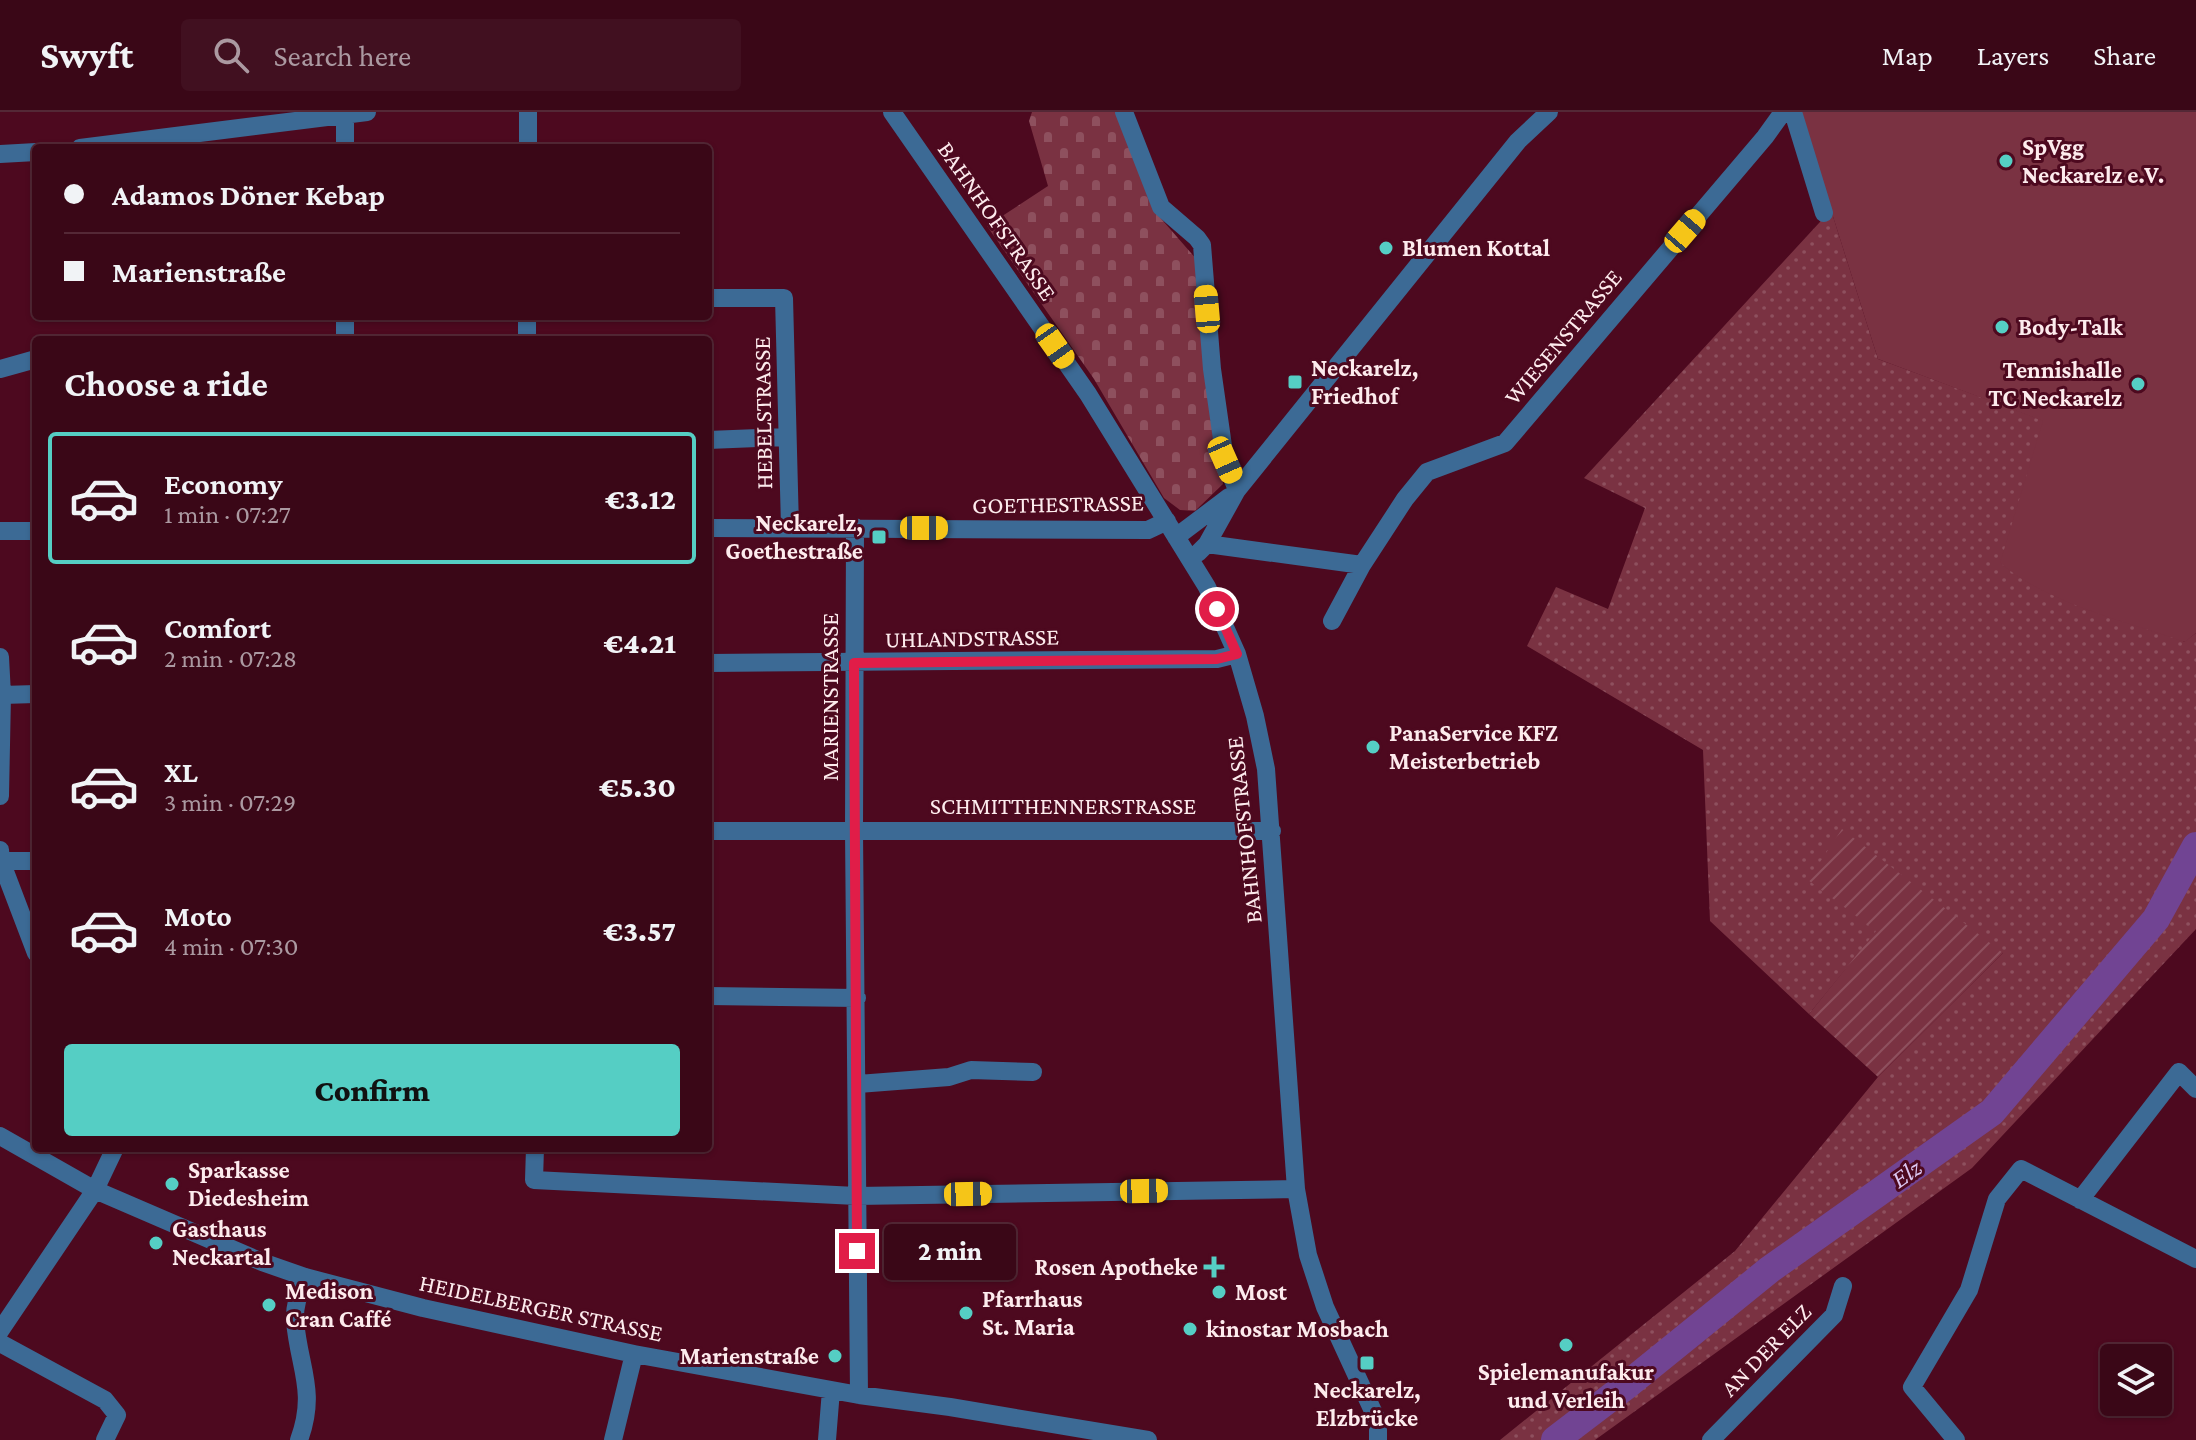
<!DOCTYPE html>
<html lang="en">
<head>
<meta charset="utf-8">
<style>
  :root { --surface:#3a0717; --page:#411020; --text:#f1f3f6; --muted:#ab99a1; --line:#542836; --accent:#55cec4 }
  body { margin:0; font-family:"Crimson Pro",serif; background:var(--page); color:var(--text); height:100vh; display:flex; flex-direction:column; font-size:30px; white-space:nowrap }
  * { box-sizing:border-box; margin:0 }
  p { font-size:26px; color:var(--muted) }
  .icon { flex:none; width:44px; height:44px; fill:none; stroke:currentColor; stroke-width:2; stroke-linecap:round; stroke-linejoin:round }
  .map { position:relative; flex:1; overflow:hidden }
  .details { position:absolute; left:32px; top:224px; width:680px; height:816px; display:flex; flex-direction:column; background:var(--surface); border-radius:8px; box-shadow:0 2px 6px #0004,0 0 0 2px var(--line) }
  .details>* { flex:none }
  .hud { position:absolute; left:32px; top:32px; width:680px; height:176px; border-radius:8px; box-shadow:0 2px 6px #0004,0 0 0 2px var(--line); display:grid; align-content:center; height:176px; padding:0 32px; background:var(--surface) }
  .tools { position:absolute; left:2100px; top:1232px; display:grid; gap:16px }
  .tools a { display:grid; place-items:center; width:72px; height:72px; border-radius:8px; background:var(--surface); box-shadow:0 2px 6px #0004,0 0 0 2px var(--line); font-size:40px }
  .end { position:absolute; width:36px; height:36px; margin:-18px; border:10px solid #e11d48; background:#fff; box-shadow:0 0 0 4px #fff }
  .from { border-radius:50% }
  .bubble { position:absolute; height:56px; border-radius:8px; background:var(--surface); box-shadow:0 2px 6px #0004,0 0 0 2px var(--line); font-size:26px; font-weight:800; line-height:56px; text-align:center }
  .car { position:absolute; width:24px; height:48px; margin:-24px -12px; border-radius:10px; box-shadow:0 0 6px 2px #0007; background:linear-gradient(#f5c518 24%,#345 0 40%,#f5c518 0 76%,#345 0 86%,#f5c518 0) }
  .hud b { display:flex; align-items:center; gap:28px; height:76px; font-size:30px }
  .hud b+b { border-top:2px solid var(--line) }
  .hud i { width:20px; height:20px; background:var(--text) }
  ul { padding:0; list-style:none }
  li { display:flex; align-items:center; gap:24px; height:132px; margin:0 16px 12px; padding:0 16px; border:4px solid transparent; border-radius:8px }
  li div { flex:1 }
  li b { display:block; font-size:30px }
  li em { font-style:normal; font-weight:800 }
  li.selected { border-color:var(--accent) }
  li>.icon { width:72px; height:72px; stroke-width:1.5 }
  h2 { padding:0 32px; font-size:36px; line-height:96px }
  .action { display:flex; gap:16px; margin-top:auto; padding:16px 32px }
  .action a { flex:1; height:92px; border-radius:8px; background:var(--accent); color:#111; font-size:32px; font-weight:800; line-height:92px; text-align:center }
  header { display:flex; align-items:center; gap:48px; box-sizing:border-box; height:112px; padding:0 40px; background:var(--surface); border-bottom:2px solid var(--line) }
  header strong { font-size:38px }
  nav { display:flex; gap:44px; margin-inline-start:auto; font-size:28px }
  .search { width:560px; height:72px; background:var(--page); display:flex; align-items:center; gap:20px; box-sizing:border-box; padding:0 28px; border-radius:8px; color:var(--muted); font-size:30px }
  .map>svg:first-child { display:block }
  .grass { fill:url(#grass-dots) }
  .cemetery { fill:url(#cemetery-stones) }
  .park { fill:#7a3242 }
  .garden { fill:url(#garden-furrows) }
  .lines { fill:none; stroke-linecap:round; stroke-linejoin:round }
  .river { stroke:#714493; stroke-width:28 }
  .minor { stroke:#3c6a95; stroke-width:18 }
  .route { stroke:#e11d48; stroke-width:10 }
  .poi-dot { fill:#55cec4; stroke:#4d091f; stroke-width:3 }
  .labels { text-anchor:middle; stroke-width:6; stroke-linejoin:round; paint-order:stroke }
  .poi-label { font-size:24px; font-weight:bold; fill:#fdebed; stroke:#4d091f; text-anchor:start }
  .street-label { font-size:24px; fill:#fdebed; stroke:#4d091f }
  .water-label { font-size:26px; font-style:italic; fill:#dbc5f0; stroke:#4d091f }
</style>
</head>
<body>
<header>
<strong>Swyft</strong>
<div class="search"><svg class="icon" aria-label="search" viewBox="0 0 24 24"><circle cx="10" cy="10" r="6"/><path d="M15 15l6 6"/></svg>Search here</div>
<nav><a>Map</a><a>Layers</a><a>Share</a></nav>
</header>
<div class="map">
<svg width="2196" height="1328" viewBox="0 0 2196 1328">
  <defs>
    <pattern id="grass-dots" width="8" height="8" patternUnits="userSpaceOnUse" patternTransform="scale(2)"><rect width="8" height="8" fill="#7a3242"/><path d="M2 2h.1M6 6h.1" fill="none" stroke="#8e505e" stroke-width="1.8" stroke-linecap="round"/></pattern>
    <pattern id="cemetery-stones" width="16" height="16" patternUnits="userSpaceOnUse" patternTransform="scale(2)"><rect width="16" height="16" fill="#7a3242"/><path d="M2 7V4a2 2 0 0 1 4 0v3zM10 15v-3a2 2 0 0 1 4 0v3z" fill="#8e505e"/></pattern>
    <pattern id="garden-furrows" width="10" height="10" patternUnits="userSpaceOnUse" patternTransform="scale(2)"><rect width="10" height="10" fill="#7a3242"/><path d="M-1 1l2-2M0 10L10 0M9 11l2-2" fill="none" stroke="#8e505e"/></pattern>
  </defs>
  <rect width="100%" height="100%" fill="#4d091f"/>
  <path class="grass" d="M1831,98L1878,247L2043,308L2184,530L2196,521V817L1972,1056L1595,1328H1500L1735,1139L1878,965L2003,841L1877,819L1809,902L1710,809L1703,638L1527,534L1556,475L1608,497L1645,396L1584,366Z"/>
  <path class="cemetery" d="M1032,0H1120L1157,102L1198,149L1208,284L1223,372L1195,399L1180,398L1164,386L1094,267L987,114L1048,74L1029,9Z"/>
  <path class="park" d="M1800,0H2196V521L2185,530C2123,508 2051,493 2000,451L2043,309L1878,247Z"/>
  <path class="garden" d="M1842,717L2003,841L1878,965L1809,902L1876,819L1808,768Z"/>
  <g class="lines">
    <path class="river" d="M1555,1328L1627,1273L1769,1158L1992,1000L2156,807L2196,734"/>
    <path class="minor" d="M892,0L1088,282L1207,475L1237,542L1255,604L1266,657L1296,1077L1308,1143L1325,1195L1378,1310V1328
      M1124,0L1161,95L1197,126L1202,133L1212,257L1225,348L1237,378
      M1793,0L1824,101
      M345,4V36
      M80,36L367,0
      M528,36V0
      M0,42L36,40
      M708,186H784L790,415
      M527,204V228
      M345,228V204
      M0,257L36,247
      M708,328L786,325
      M855,415L854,719L859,1283
      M708,416L1148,418L1167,409
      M0,419H36
      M1176,425L1229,385
      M1207,432L1362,453L1405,387L1427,360L1505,331L1765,25L1783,0
      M1198,441L1207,432L1237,378L1518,29L1549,0
      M1332,509L1362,453
      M0,545L2,583L0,684
      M708,551L1217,547L1237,542
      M2,583L36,582
      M708,719H1272
      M0,738L1,749L36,841
      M0,749H36
      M708,884L857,886
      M858,972L949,965L971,958L1033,960
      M0,1024L95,1078L262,1150L305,1165L423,1196L634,1242L859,1283L950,1295L1148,1328
      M535,1036L534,1068L856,1084L1296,1077
      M2080,1088L2179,960L2196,977
      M0,1219L95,1078L115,1036
      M0,1231L105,1288L117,1303L105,1328
      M299,1328C317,1279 299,1256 295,1209C294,1193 300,1179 305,1165
      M613,1328L634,1242
      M827,1328L831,1278
      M1711,1328L1834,1203L1843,1174
      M1956,1328L1912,1275L1969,1178L1997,1087L2021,1057L2196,1147"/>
  </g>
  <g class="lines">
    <path class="route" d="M857,1139L854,551L1217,547L1237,542L1217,497"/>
  </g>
  <g class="poi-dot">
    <circle cx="2006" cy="49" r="8"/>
    <circle cx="1386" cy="136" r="8"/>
    <circle cx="2002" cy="215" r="8"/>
    <rect x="1287" y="262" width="16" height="16" rx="4"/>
    <circle cx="2138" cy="272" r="8"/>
    <rect x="871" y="417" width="16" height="16" rx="4"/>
    <circle cx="1373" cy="635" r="8"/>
    <circle cx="172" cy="1072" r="8"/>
    <circle cx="156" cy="1131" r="8"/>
    <path d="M1210 1143h8v8h8v8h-8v8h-8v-8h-8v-8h8z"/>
    <circle cx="1219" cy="1180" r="8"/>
    <circle cx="269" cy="1193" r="8"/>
    <circle cx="966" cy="1201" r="8"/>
    <circle cx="1190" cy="1217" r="8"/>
    <circle cx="1566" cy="1233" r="8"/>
    <circle cx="835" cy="1244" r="8"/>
    <rect x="1359" y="1243" width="16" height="16" rx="4"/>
  </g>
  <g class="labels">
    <g class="poi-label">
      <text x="2022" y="43">SpVgg<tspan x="2022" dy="28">Neckarelz e.V.</tspan></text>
      <text x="1402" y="144">Blumen Kottal</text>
      <text x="2018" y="223">Body-Talk</text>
      <text x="1311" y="264">Neckarelz,<tspan x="1311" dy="28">Friedhof</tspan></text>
      <text x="2122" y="266" text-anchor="end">Tennishalle<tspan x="2122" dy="28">TC Neckarelz</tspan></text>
      <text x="863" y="419" text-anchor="end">Neckarelz,<tspan x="863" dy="28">Goethestraße</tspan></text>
      <text x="1389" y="629">PanaService KFZ<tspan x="1389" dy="28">Meisterbetrieb</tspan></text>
      <text x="188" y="1066">Sparkasse<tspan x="188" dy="28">Diedesheim</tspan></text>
      <text x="172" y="1125">Gasthaus<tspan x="172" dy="28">Neckartal</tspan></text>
      <text x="1198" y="1163" text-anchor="end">Rosen Apotheke</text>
      <text x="285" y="1187">Medison<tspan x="285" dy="28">Cran Caffé</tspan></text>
      <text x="1235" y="1188">Most</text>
      <text x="982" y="1195">Pfarrhaus<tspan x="982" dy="28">St. Maria</tspan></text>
      <text x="1206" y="1225">kinostar Mosbach</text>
      <text x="819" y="1252" text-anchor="end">Marienstraße</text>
      <text x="1566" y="1268" text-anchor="middle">Spielemanufakur<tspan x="1566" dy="28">und Verleih</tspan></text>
      <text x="1367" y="1286" text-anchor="middle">Neckarelz,<tspan x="1367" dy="28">Elzbrücke</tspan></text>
    </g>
    <g class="street-label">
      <text transform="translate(997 109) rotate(55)" y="8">BAHNHOFSTRASSE</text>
      <text transform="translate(1563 225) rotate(-50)" y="8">WIESENSTRASSE</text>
      <text transform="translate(763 301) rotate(-91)" y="8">HEBELSTRASSE</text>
      <text transform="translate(1058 392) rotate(-1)" y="8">GOETHESTRASSE</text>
      <text transform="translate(972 526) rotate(-1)" y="8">UHLANDSTRASSE</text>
      <text transform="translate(830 585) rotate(-90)" y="8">MARIENSTRASSE</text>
      <text x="1063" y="702">SCHMITTHENNERSTRASSE</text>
      <text transform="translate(1244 718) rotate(-96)" y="8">BAHNHOFSTRASSE</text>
      <text transform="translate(541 1196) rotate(12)" y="8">HEIDELBERGER STRASSE</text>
      <text transform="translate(1766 1238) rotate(-46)" y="8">AN DER ELZ</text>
    </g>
    <g class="water-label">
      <text transform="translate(1906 1061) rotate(-35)" y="9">Elz</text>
    </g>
  </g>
</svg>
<div class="tools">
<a><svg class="icon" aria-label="layers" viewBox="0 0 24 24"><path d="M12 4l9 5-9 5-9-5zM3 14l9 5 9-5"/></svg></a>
</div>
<i class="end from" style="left:1217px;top:497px"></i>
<i class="end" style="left:857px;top:1139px"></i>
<div class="bubble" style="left:884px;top:1112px;width:132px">2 min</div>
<i class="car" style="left:1685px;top:119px;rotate:41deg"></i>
<i class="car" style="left:1207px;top:197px;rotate:355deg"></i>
<i class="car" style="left:1055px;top:234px;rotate:145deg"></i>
<i class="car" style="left:1225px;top:348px;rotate:156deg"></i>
<i class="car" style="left:924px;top:416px;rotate:90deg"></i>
<i class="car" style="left:1144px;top:1079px;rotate:89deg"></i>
<i class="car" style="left:968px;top:1082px;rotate:89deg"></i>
<div class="hud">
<b><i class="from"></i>Adamos Döner Kebap</b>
<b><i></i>Marienstraße</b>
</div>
<section class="details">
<h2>Choose a ride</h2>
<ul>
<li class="selected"><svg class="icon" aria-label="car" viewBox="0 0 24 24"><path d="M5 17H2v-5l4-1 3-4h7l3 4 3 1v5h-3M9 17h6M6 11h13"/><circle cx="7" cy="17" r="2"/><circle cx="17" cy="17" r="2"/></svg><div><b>Economy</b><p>1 min · 07:27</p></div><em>€3.12</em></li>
<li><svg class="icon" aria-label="car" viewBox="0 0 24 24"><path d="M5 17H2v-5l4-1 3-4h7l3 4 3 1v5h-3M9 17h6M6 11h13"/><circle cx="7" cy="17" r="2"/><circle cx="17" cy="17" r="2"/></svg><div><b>Comfort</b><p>2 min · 07:28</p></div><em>€4.21</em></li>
<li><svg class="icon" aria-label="car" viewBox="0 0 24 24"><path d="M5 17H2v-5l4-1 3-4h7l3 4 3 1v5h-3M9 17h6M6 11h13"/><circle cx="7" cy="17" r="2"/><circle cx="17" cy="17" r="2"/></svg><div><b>XL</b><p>3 min · 07:29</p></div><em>€5.30</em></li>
<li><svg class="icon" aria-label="car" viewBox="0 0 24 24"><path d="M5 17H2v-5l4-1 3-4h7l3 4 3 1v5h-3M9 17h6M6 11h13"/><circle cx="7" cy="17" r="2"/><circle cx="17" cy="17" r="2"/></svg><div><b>Moto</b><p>4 min · 07:30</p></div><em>€3.57</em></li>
</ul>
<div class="action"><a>Confirm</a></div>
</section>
</div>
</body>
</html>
